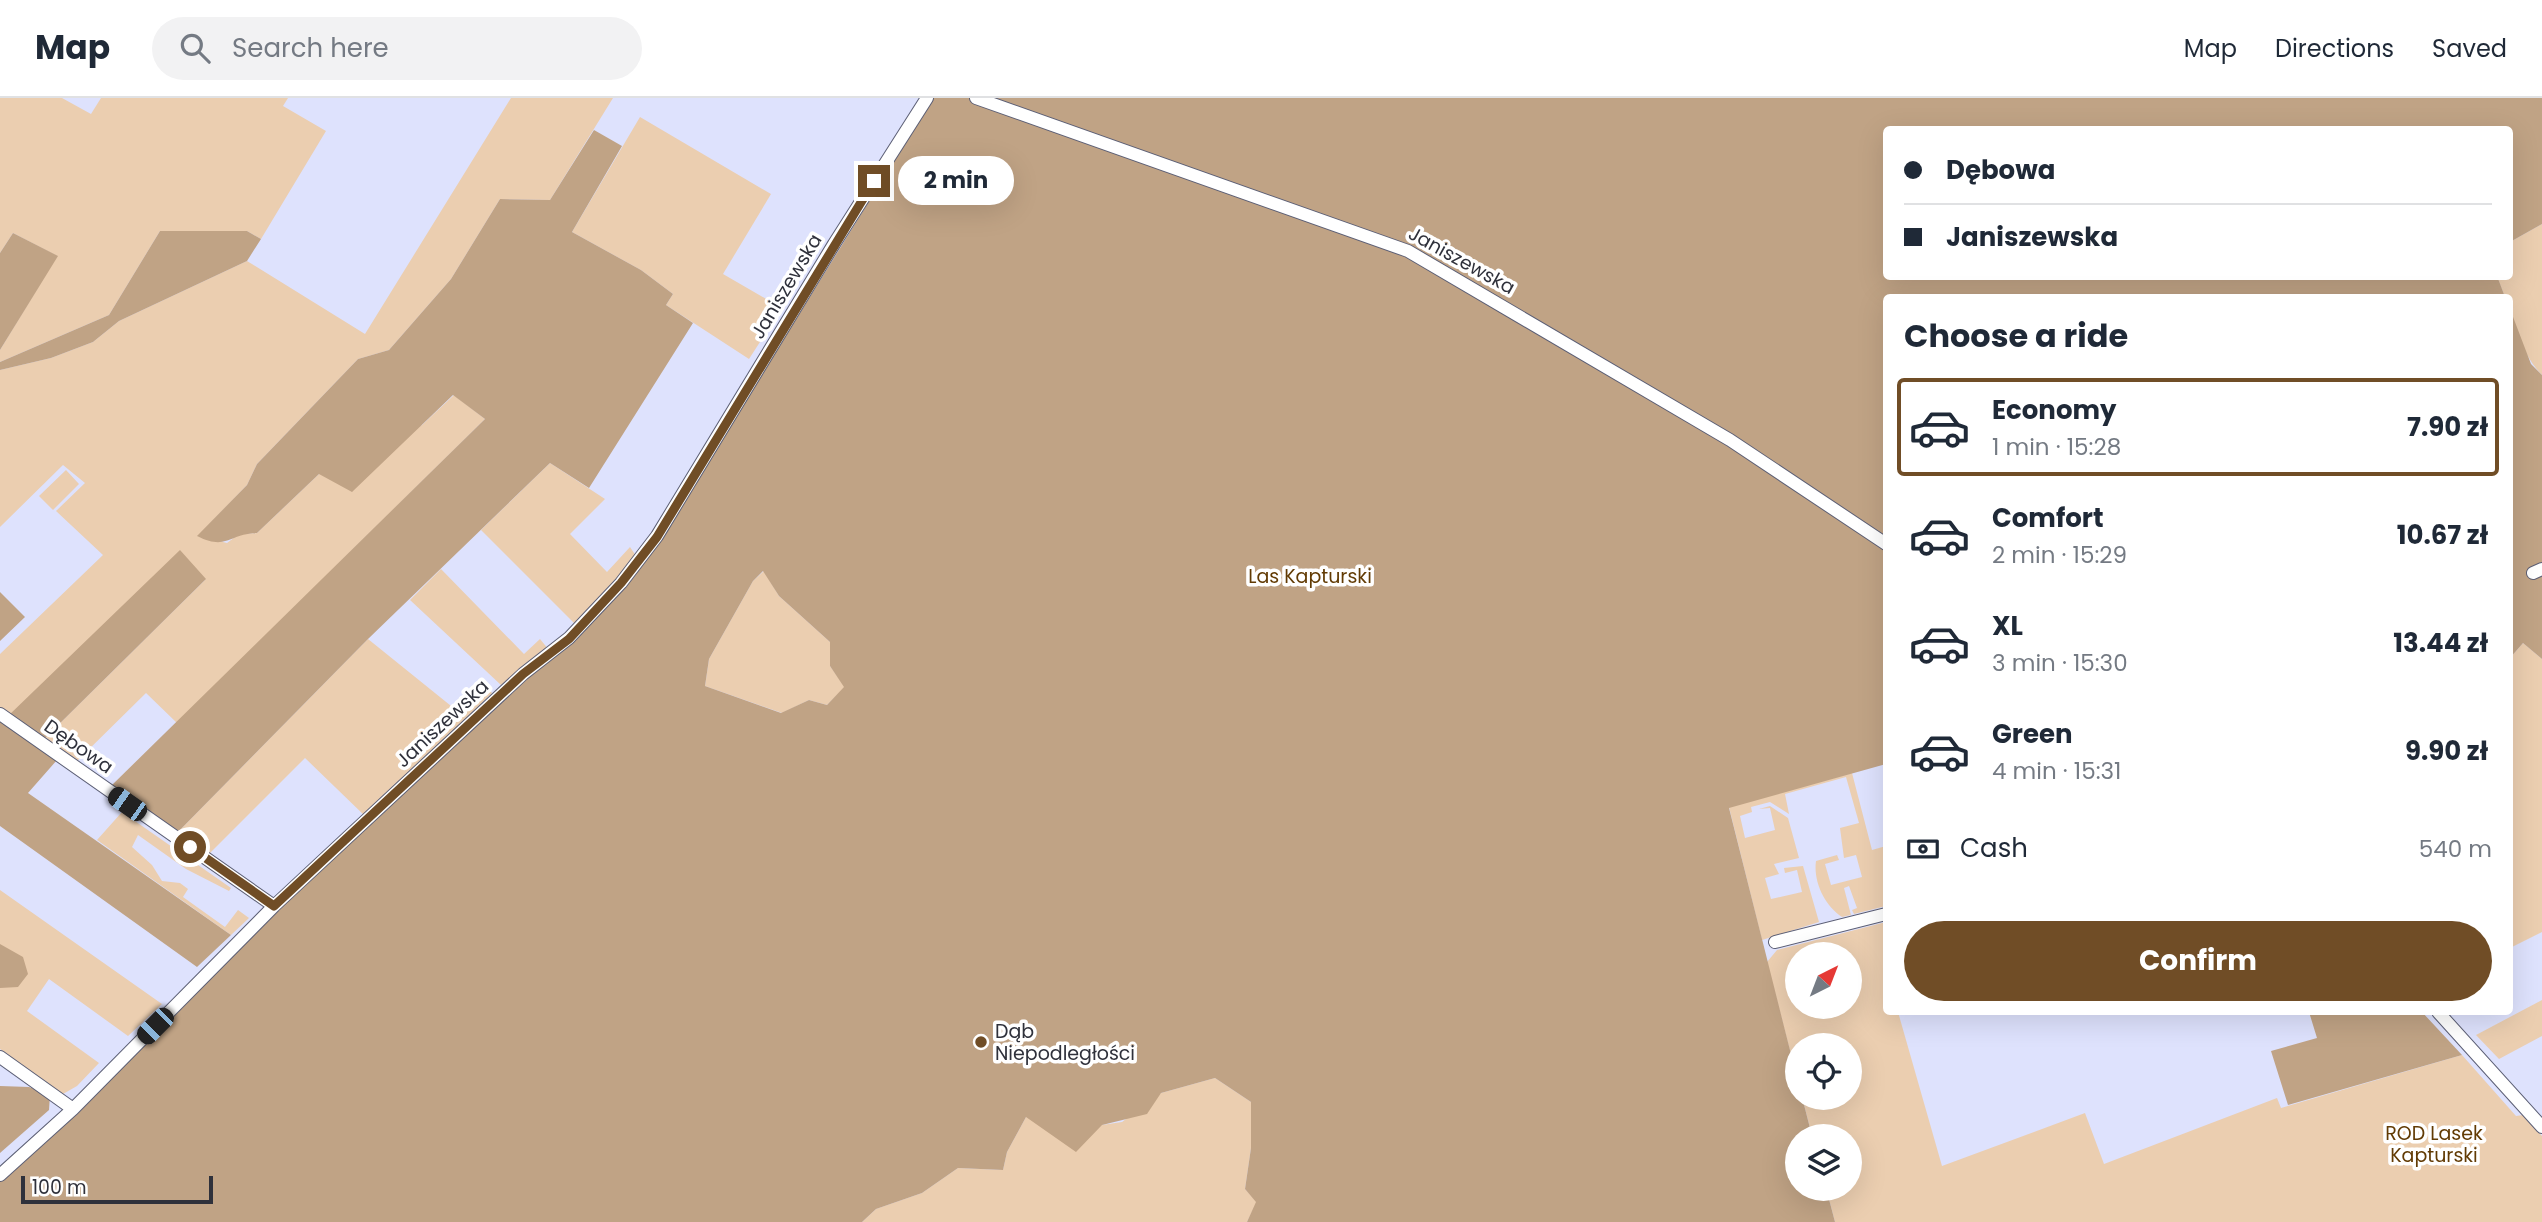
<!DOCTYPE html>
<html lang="en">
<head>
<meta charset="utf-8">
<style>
  :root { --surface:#fff; --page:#f2f2f3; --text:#1f2937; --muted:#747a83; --line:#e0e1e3; --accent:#704d26 }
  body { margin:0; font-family:Poppins,sans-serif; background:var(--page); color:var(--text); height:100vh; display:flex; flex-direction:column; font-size:26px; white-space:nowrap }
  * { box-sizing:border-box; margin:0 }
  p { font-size:23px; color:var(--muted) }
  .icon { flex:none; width:38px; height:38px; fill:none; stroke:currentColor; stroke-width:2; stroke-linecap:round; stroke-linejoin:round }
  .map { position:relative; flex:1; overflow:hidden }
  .side { position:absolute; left:1883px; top:196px; width:630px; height:721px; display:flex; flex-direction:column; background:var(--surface); border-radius:7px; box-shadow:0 7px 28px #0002 }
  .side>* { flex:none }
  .banner { position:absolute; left:1883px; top:28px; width:630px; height:154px; border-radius:7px; box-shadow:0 7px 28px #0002; display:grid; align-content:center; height:154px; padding:0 21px; background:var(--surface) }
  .needle { width:46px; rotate:42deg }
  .controls { position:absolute; left:1785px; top:844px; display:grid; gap:14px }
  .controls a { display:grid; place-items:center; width:77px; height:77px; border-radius:50%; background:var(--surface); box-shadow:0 7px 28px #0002; font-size:35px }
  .scale { position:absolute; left:21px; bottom:18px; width:192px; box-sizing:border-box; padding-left:7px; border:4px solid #2f313b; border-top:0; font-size:19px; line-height:24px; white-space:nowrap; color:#2f313b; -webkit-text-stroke:5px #fff; paint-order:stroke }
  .end { position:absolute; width:32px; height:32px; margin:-16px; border:9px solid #704d26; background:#fff; box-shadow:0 0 0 4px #fff }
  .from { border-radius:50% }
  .bubble { position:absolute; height:49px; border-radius:24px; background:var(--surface); box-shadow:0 7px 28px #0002; font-size:23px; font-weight:700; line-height:49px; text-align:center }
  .car { position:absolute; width:21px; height:42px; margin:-21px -10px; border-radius:9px; box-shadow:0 0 5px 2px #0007; background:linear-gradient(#222 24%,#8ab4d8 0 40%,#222 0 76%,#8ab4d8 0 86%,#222 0) }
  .banner b { display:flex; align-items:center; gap:24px; height:66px; font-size:26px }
  .banner b+b { border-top:2px solid var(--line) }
  .banner i { width:18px; height:18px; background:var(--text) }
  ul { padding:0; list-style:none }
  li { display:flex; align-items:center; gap:21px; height:98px; margin:0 14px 10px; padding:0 7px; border:4px solid transparent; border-radius:7px }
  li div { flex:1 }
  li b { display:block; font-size:26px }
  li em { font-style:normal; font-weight:700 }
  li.on { border-color:var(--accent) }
  li>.icon { width:63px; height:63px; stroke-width:1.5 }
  h2 { padding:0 21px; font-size:32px; line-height:84px }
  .pay { display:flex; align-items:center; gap:18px; height:77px; padding:0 21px; font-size:26px }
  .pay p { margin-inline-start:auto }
  .button { display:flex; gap:14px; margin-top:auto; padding:14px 21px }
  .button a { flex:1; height:80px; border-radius:42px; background:var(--accent); color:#fff; font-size:28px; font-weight:700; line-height:80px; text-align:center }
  header { display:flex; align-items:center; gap:42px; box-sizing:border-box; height:98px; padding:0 35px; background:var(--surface); border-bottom:2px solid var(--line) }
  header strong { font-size:33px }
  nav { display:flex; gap:38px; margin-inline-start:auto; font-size:24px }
  .search { width:490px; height:63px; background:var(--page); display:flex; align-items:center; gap:18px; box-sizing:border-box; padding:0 24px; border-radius:38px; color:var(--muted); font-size:26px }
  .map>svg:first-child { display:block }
  .green { fill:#ebceb0; fill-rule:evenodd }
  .forest { fill:#c0a385; fill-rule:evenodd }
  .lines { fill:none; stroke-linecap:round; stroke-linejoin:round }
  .minor-casing { stroke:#5c5f75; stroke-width:14 }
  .minor { stroke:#fff; stroke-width:12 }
  .route { stroke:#704d26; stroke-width:9 }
  .poi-dot { fill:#704d26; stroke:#fff; stroke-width:2.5 }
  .labels { text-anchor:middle; stroke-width:7; stroke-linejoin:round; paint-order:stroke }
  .street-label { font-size:19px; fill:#2f313b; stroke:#fff }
  .park-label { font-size:19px; fill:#623b04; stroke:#fff }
  .poi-label { font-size:19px; fill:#2f313b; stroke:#fff; text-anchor:start }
</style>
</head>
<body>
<header>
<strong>Map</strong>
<div class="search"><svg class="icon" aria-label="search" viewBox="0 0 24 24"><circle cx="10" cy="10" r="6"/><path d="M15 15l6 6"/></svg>Search here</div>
<nav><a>Map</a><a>Directions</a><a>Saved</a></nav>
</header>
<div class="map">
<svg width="2542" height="1124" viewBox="0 0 2542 1124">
  <rect width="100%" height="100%" fill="#dee2fd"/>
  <path class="green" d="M0,0H62L91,16L101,0H288L283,8L326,33L261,141L247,133H160L109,217L0,264V252L57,158L13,135L0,155Z
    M511,0H613L550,102L500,101L451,181L389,252L358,261L257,366L247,387L198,438L227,445L239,436L257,435L319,376L422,327L454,297L485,321L177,625L146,595L75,665L42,643L206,481L7,619L0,613V556L103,457L56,413L85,385L63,367L0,429V272L51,260L93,244L119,223L247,163L365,236Z
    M640,19L771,96L723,176L782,210L749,261L666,207L673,196L641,172L572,134Z
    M2542,126V277C2525,260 2510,224 2510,200L2505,199L2497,179L2510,178V144Z
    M550,365L605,401L570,436L607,474L630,449L636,458L617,484L576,527L481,432Z
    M66,372L79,386L53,412L39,398Z
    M441,471L524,556L540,541L549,552L501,587L410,502Z
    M764,473L779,498L830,544V568L845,589L827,607L809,602L782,615L705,588L709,561L753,483Z
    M368,541L461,616L488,590L492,595L366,719L305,660L210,755L177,735Z
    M2523,545L2542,561V834L2512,849L2510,844V560Z
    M1852,675L1872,752L1886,748V808L1854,816L1852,812L1857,810L1849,788L1844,790L1851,817L1842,819C1825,808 1813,784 1816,763L1837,757L1839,762L1825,766L1831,787L1862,779L1856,757L1844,760L1840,730L1859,725L1846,679L1785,696L1789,716L1770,704L1751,709L1752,714L1740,718L1745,740L1775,732L1770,710L1759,711L1770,708L1788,720L1799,760L1774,766L1779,776L1765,780L1771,801L1802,794L1797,772L1785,775L1784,770L1803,768L1819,824L1762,842L1729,709Z
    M122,714L231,790L229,793L186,771L138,737L132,749L152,767L162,783L180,785L188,791L183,799L225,829L238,812L249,820L231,837L97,742Z
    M0,792L162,906L128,938L49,881L27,913L99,965L77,988L63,996L0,951Z
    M1886,824V914H1898L1942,1068L2085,1015L2104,1066L2277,1000L2281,1010L2462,957L2516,1018L2523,1017L2542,1038V1124H1835L1826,1090H1850V1038H1812L1802,999H1850V947H1797V980L1767,864L1777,852ZM1797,856H1850V908H1797Z
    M2542,902V938L2499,961L2476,937Z
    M1215,980L1251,1004V1050L1245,1091L1257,1104L1247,1124H862L876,1111L922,1095L958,1070L1003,1072L1007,1054L1026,1019L1102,1027L1122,1024L1161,995Z"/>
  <path class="forest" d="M933,0H2542V126L2510,144V32H1886V178H2497L2505,199L1886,200V666L1729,710L1797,980V999H1802L1812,1038H1797V1090H1826L1835,1124H1247L1256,1104L1245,1091L1251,1050V1004L1215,980L1161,995L1147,1016L1102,1027L1076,1054L1026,1019L1007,1054L1003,1072L958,1070L922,1095L876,1111L862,1124H0V1079L127,953L528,580L554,557L562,554L704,370ZM763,473L779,498L830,544V568L844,589L827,607L809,602L781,615L705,588L709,561L753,483Z
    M594,32L622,48L572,134L641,172L673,196L666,207L693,225L589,390L550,365L368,541L177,735L110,689L485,321L453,297L352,394L319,376L257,435C228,436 227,453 197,438L247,387L257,366L358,261L389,252L451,181L500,101L550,102Z
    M160,133H247L261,141L247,163L119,223L93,244L51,260L0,272V264L109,217Z
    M13,135L58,158L0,252V155Z
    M2510,211L2531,266L2542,277V561L2523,545L2510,560Z
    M180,452L206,481L42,643L7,619Z
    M0,494L25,519L0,543Z
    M0,623L57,662L28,695L231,837L197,869L0,728Z
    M0,846L23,859L28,876L18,889L0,890Z
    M2309,914H2422L2462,957L2288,1007L2271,953L2317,940Z
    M0,988L29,989L50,997L49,1012L0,1055Z"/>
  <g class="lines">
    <defs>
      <path id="minor" d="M976,0L1408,153L1730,342L1886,446
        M2533,475L2542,471
        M0,616L274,808
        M1775,844L1886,816
        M2438,914L2542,1029
        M0,959L73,1011
        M0,1077L73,1011L274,808L523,576L569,540L621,485L657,438L834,146L927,0"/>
    </defs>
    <use href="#minor" class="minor-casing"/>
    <use href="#minor" class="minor"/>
  </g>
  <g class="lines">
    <path class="route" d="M190,749L274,808L523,576L569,541L621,485L657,439L874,83"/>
  </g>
  <circle class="poi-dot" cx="981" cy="944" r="7"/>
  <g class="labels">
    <g class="street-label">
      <text transform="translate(1462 162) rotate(29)" y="7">Janiszewska</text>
      <text transform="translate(786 188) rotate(-59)" y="7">Janiszewska</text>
      <text transform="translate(442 625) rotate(-43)" y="7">Janiszewska</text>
      <text transform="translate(79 648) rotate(35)" y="7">Dębowa</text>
    </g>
    <g class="park-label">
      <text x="1310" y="485">Las Kapturski</text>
      <text x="2434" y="1042">ROD Lasek<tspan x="2434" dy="22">Kapturski</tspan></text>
    </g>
    <g class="poi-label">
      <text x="995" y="940">Dąb<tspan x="995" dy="22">Niepodległości</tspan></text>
    </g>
  </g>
</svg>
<div class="controls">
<a><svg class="needle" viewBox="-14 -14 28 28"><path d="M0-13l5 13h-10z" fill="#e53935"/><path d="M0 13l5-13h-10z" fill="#747a83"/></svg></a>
<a><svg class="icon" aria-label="locate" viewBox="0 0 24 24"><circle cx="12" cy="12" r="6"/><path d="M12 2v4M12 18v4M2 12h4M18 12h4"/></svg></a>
<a><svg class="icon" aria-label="layers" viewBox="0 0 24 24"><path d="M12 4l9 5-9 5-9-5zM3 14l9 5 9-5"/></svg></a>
</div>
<div class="scale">100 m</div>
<i class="end from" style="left:190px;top:749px"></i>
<i class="end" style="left:874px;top:83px"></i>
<div class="bubble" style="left:898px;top:58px;width:116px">2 min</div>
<i class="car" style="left:127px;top:706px;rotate:305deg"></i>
<i class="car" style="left:155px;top:928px;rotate:225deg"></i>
<div class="banner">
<b><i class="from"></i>Dębowa</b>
<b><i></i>Janiszewska</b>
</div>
<section class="side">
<h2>Choose a ride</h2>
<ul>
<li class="on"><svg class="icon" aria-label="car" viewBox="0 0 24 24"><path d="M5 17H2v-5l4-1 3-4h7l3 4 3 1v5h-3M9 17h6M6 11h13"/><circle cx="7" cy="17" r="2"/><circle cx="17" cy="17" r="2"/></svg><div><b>Economy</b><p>1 min · 15:28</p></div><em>7.90 zł</em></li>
<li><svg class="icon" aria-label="car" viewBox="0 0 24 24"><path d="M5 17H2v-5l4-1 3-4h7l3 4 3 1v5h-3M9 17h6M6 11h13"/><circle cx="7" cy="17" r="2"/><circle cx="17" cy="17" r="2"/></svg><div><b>Comfort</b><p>2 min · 15:29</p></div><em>10.67 zł</em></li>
<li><svg class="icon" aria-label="car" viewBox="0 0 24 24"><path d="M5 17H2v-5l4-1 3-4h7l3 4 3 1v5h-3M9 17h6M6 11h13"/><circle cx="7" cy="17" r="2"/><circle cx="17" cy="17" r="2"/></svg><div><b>XL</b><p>3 min · 15:30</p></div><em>13.44 zł</em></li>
<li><svg class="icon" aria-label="car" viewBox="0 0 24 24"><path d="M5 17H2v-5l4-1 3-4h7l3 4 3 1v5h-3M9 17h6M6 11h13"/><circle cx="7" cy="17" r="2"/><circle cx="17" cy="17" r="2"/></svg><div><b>Green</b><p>4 min · 15:31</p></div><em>9.90 zł</em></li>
</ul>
<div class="pay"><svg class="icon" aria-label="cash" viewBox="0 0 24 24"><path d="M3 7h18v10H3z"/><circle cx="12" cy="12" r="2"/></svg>Cash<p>540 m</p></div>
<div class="button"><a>Confirm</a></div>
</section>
</div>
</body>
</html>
